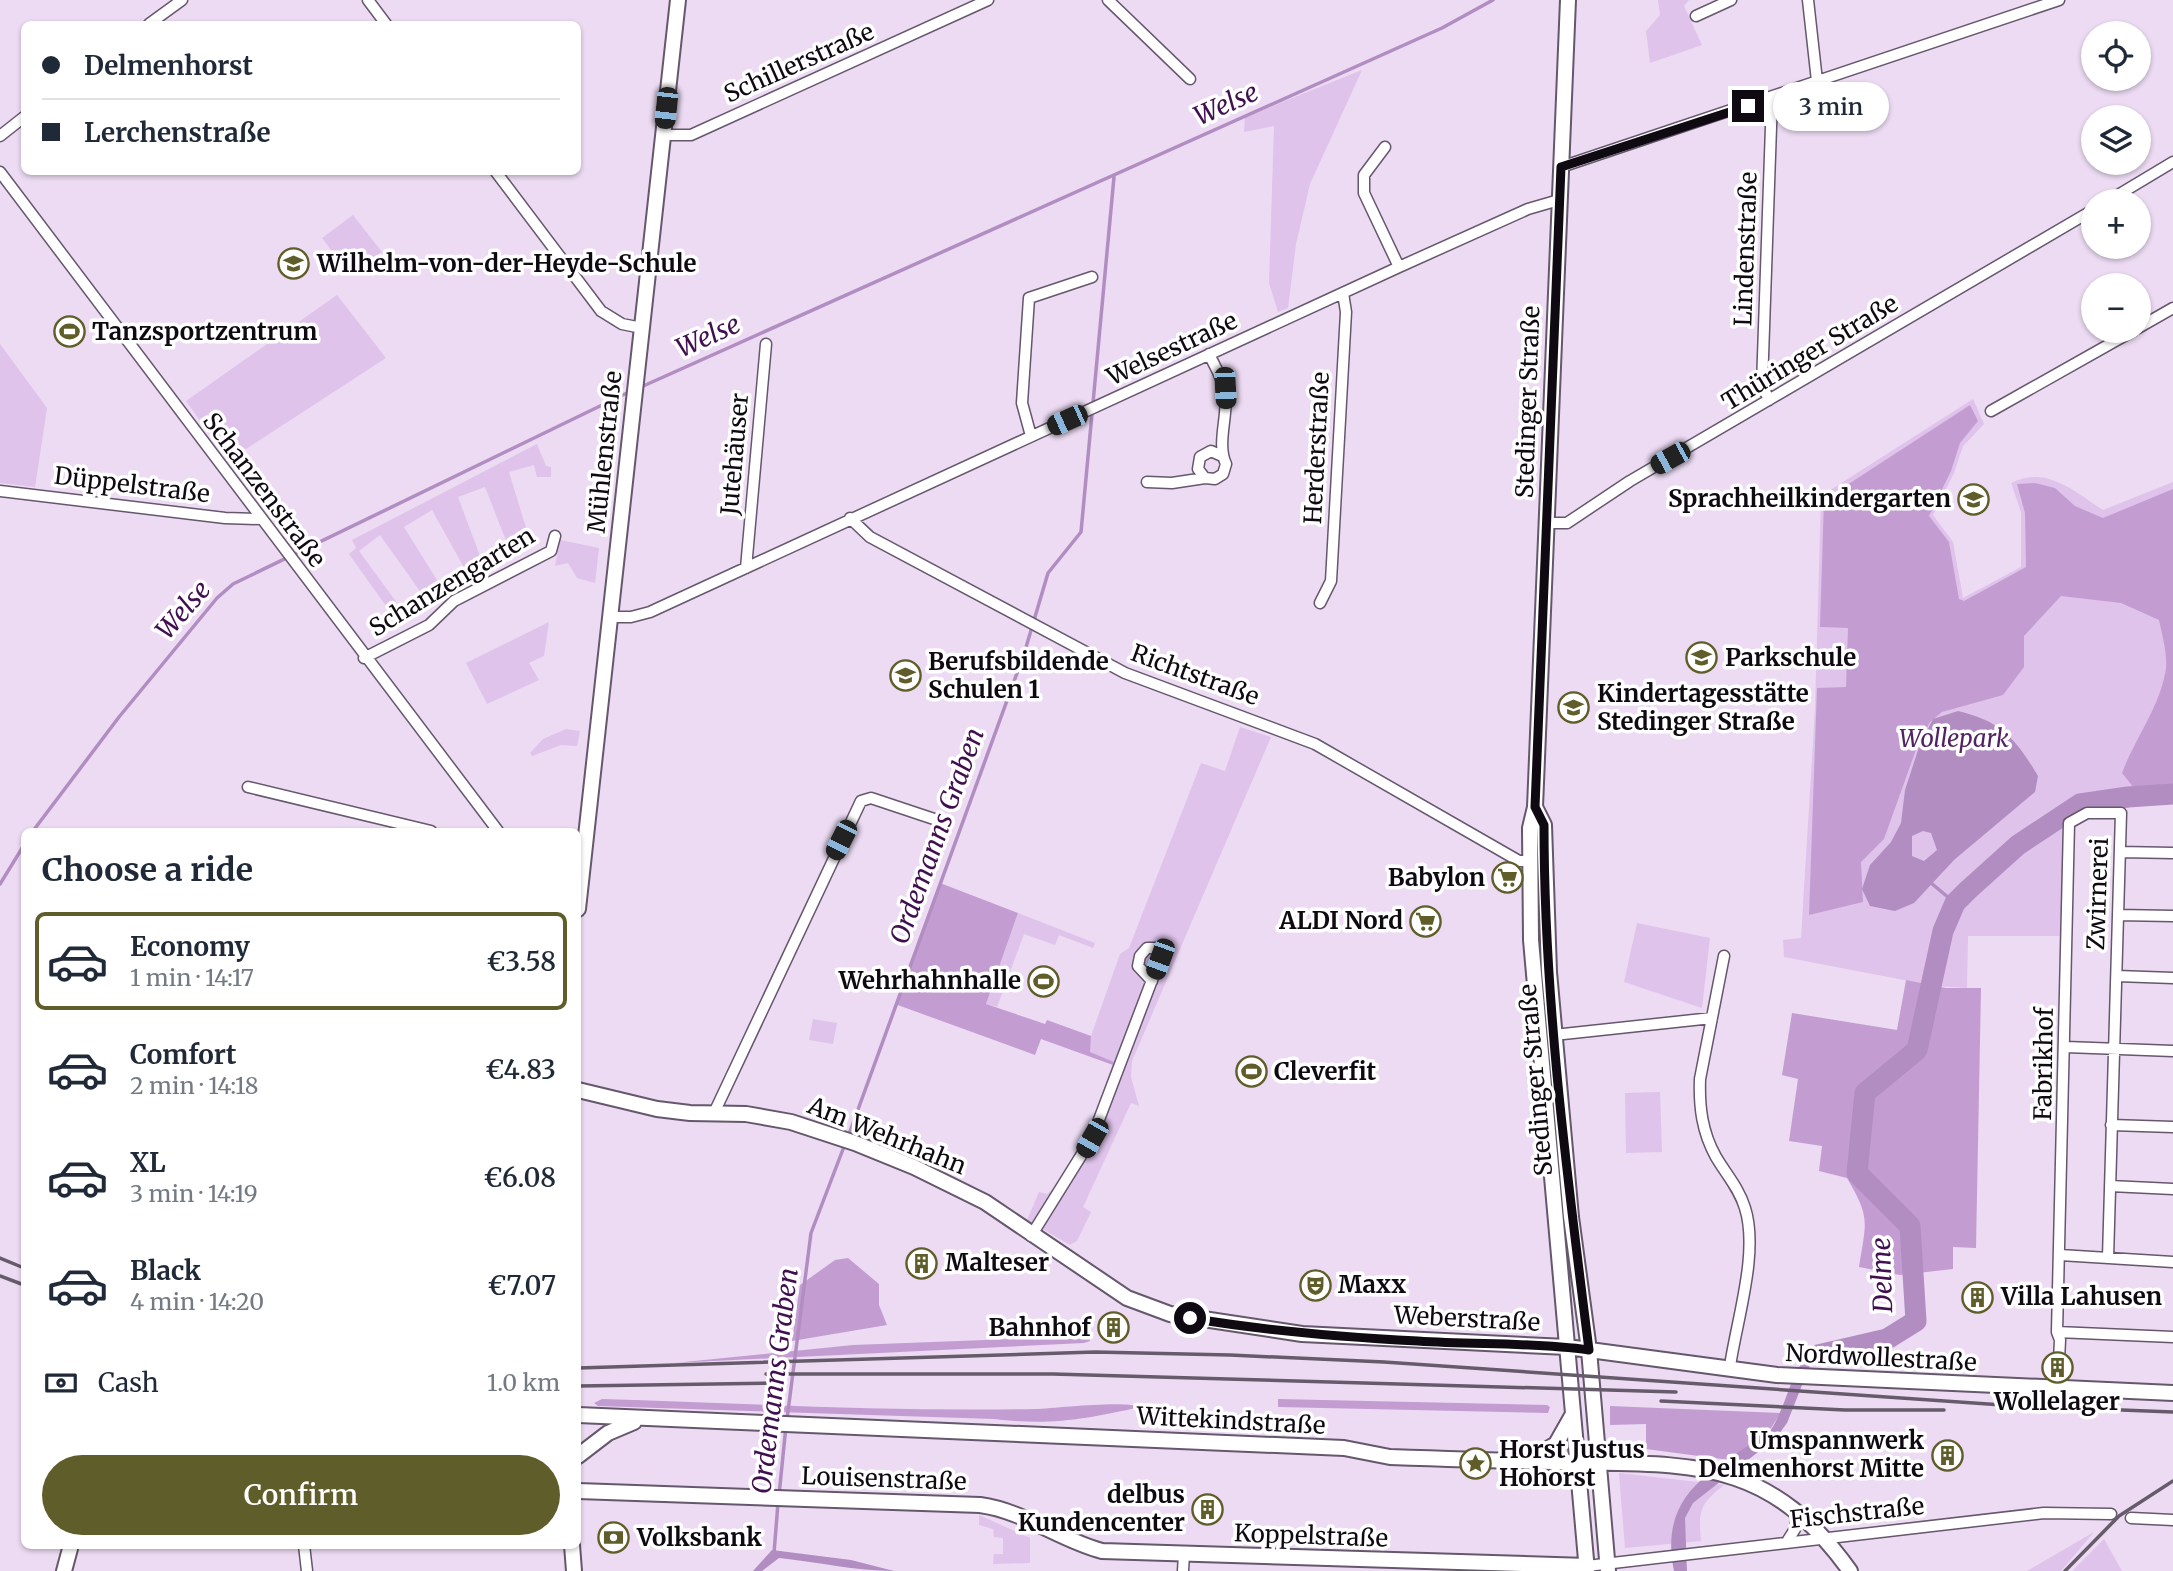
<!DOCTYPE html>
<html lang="en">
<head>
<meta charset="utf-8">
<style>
  :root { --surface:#fff; --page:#f2f2f3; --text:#1f2937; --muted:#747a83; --line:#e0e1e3; --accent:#5f5d29 }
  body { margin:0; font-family:Merriweather,serif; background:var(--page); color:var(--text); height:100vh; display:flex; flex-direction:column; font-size:26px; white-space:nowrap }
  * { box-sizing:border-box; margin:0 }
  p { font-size:23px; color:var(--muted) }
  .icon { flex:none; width:38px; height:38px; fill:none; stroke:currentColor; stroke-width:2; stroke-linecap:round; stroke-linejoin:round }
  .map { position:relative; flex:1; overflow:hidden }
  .panel { position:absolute; left:21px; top:828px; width:560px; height:721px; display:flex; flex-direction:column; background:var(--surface); border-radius:10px; box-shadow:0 2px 5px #0004 }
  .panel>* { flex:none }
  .top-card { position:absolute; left:21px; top:21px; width:560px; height:154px; border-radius:10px; box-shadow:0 2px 5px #0004; display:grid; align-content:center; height:154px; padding:0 21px; background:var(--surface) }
  .fabs { position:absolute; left:2081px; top:21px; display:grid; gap:14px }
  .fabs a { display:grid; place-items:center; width:70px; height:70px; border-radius:50%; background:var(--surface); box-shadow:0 2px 5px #0004; font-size:35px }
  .end { position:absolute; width:32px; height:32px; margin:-16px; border:9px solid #0f0911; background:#fff; box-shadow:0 0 0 4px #fff }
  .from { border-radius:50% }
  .bubble { position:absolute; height:49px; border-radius:24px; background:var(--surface); box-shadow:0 2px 5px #0004; font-size:23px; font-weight:600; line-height:49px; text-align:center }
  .car { position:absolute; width:21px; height:42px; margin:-21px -10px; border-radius:9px; box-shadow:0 0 5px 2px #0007; background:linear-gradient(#222 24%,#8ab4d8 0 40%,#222 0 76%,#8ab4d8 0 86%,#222 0) }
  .top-card b { display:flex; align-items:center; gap:24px; height:66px; font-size:26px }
  .top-card b+b { border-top:2px solid var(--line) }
  .top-card i { width:18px; height:18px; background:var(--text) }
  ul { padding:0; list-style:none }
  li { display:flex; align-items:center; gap:21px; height:98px; margin:0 14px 10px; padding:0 7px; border:4px solid transparent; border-radius:10px }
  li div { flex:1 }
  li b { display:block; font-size:26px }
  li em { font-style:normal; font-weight:600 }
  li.selected { border-color:var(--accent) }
  li>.icon { width:63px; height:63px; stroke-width:1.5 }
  h2 { padding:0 21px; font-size:32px; line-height:84px }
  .pay { display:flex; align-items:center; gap:18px; height:77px; padding:0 21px; font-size:26px }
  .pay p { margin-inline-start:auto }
  .button { display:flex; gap:14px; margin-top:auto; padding:14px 21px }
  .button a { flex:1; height:80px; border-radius:42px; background:var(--accent); color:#fff; font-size:28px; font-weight:600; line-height:80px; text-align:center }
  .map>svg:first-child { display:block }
  .green { fill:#dfc3eb }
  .forest { fill:#c39dd2 }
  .water { fill:#b28dc1; fill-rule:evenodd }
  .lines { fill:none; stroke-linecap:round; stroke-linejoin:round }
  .stream { stroke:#b28dc1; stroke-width:3.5 }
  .river { stroke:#b28dc1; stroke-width:21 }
  .street-tunnel { stroke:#cbbcd1; stroke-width:10; stroke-dasharray:10 5; stroke-linecap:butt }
  .street-casing { stroke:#65576c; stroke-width:13 }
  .secondary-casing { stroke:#65576c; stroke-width:18 }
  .street { stroke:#fff; stroke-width:10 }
  .secondary { stroke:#fff; stroke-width:14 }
  .rail { stroke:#665b6a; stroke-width:3.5 }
  .route { stroke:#0f0911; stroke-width:9 }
  .labels { text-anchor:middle; stroke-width:7; stroke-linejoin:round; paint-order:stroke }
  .street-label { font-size:24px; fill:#0f0911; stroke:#fff }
  .poi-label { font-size:24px; font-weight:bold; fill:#0f0911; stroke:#fff; text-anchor:start }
  .park-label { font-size:24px; font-style:italic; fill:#522363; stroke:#fff }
  .water-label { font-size:26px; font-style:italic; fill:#400f50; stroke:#fff }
</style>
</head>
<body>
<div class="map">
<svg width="2173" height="1571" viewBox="0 0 2173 1571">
  <rect width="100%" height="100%" fill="#ecdbf3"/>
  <path class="green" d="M1658,0H1689L1684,6L1702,45L1650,63L1646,31L1660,15Z
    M1362,70L1310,184L1296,244L1288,308L1278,312L1269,283L1274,126L1244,132L1245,117Z
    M353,215L382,252L350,275L322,238Z
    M337,295L386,358L232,458L216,443L186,401Z
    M0,344L47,408L35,487L0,483Z
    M1973,399L1984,424L1963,446L1954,473L1933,515L1953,542L1963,598L2021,567V512L2011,483C2046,465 2074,491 2103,510L2173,482V802L2086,809L2068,821L2065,936H1968L1967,988L1935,986L1784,957L1783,940L1801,938L1815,709L1821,496Z
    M537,444L546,466L551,467V477H537L534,465L509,472L530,541L509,548L485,487L458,497L483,564L466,571L432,510L404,527L440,585L422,594L380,535L359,551L405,614L396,620L349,554L356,548L352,540Z
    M560,540L599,548L595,583L577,578L568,563L555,566Z
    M549,622L544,656L529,663L539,680L487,704L466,663Z
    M1240,727L1271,737L1132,1061L1131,1077L1139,1106L1131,1103L1083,1207L1091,1212L1077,1241L1070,1245L1027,1220L1039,1192L1047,1194C1085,1166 1098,1105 1113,1062L1089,1052L1091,1036L1120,954L1129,948L1201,763L1225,771Z
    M566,729L580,731L577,746L561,745L532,756L530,753L543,739Z
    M1018,913L1095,943L1093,948L1059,935L1055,945L1024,934L997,1007L986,1004Z
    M1637,923L1710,938L1702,1008L1624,982Z
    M813,1019L837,1023L833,1044L809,1040Z
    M1660,1092L1662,1152L1626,1153L1625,1093Z
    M1619,1473L1724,1485C1700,1504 1698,1511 1701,1541L1625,1548Z
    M979,1515L1030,1538V1563L993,1564L994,1554H1003V1538L994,1537L993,1529L979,1525Z
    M2094,1532L2061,1571H2027Z
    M2104,1539L2122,1571H2073L2075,1568Z"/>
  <path class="forest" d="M1970,405L1978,421L1960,443L1951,471L1929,516L1949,542L1959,599L1964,601L2026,567L2025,513L2017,484L2035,483L2055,488L2075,506L2103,518L2173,489V787L2134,788L2122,773C2135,739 2158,709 2165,674C2169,658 2162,635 2159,620L2121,603L2061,596L2024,636V667L2003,695L1942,712L1930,722L1917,747L1884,839L1861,862L1863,902L1809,915L1817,688L1846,687L1848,628L1820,627L1824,500Z
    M940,883L1018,913L986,1004L1045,1024L1047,1020L1091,1036L1090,1052L1114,1062L1113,1065L1041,1039L1035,1055L895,1004Z
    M1906,980L1946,988H1981L1976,1248L1953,1247V1269L1900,1275L1859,1267C1866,1221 1871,1219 1847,1178L1819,1171L1822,1146L1789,1141L1798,1079L1782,1075L1792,1013L1897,1030Z
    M848,1258L879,1284V1305L887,1325L792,1341L800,1285L835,1260Z
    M1090,1336V1341L1084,1343L674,1363L853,1345Z
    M602,1399C746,1403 891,1412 1035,1409C1057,1408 1125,1400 1141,1407C1084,1419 1052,1426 994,1419L598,1406L594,1403Z
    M1278,1399L1547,1405L1550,1407L1548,1413L1278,1407Z
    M1610,1406L1781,1413L1769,1431L1729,1460L1646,1449V1424L1610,1425Z"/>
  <path class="water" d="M1958,711C2001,721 2016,739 2038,776L2035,792L1954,860L1914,903L1895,911L1870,906L1862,889L1870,865L1891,842L1901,823L1905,790L1920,744L1933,719ZM1923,831L1931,833L1937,850L1924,861L1912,856V836Z
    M1845,1346L1846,1353L1812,1360L1787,1423L1776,1438L1693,1503L1685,1518L1687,1571H1674C1658,1493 1713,1470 1769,1432C1786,1412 1791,1365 1812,1353C1822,1348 1834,1348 1845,1346Z
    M772,1550L851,1560L894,1571C855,1571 818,1562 779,1558L762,1571H753Z"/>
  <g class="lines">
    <path class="stream" d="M641,387L1442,28L1493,0
      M33,831L119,717L217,598L233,584L631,391
      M1931,883L1955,903
      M0,884L24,845
      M848,1137L1024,654L1048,573L1081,532L1114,177
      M787,1419L811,1233L845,1144
      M779,1495L786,1426
      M774,1553L778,1503"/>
    <path class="river" d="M1818,1355L1887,1339L1916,1321L1910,1226L1857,1173L1865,1093L1917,1050L1943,931L1955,903L1968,890L2018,845L2080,804L2128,797L2173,794"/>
    <path class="street-tunnel" d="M2058,1382L2059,1360"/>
    <defs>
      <path id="street" d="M368,0L386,24
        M1108,0L1190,79
        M1808,0L1817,81
        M1696,16L1731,0
        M149,24L182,0
        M663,135H691L988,0
        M0,136L24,117
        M1385,147L1364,175V193L1399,267
        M1561,167L2059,0
        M0,172L498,831
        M496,172L601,311L622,324L642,328
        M2108,201L2173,162
        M2138,328L2173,308
        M1209,354C1214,365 1223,379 1225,391C1229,414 1216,443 1226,464L1223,474L1215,479L1205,478L1198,469L1200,457L1211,451L1222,456
        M1769,400L1762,385L1772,98
        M1991,411L2133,331
        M1031,436L1022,403L1029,298L1092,277
        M1147,482L1172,483L1205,478
        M0,491L225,518L260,519
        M850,518L870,537L1125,673L1315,744L1519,861H1530
        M1546,523H1567L1630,481L2093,210
        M746,568L766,344
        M1320,603L1331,581L1346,312L1343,293
        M610,617H631L650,612L1399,267L1528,209L1559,200
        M364,658L429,625L454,601L551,551L555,536
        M248,787L431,831
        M2120,852L2173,853
        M2118,915L2173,916
        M1724,956L1700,1079C1699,1107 1702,1132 1716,1157C1726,1174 1739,1188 1745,1208C1759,1252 1737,1319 1730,1366
        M2117,976L2173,978
        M1554,1035L1712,1018
        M2066,1047L2173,1051
        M714,1113L861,801L871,798L943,822
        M2111,1125L2173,1127
        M2110,1186L2173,1189
        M1031,1236L1092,1138L1160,959L1157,948H1147L1140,956L1138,966L1152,981
        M2060,1255L2173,1262
        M2057,1332L2173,1337
        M2059,1360L2060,1340L2057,1332L2069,823L2087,813H2121L2108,1258
        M2131,1518L2173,1520
        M1788,1540L1795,1529L1797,1514
        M304,1545L307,1571
        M1587,1566L2044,1513L2111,1514
        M1183,1571L1184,1554"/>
      <path id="secondary" d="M1568,0L1535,807L1530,828L1531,940L1587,1571
        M1535,807L1544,825L1549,972L1571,1217L1589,1350L1608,1571
        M578,909L678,0
        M578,1090L657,1109L690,1113L746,1114L791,1122L855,1143L914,1167L985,1202L1127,1298L1170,1314L1302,1334L1567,1347L1777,1375L2173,1393
        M578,1415L1344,1448L1390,1457C1447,1459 1504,1461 1561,1462C1690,1465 1767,1455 1850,1571
        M578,1456L608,1433L634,1422
        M1528,1461L1556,1444L1573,1414
        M578,1491L980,1505C1024,1511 1060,1540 1102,1551L1587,1566
        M572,1545L574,1571
        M64,1571L71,1545"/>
    </defs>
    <use href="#street" class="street-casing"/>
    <use href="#secondary" class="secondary-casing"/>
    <use href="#street" class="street"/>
    <use href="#secondary" class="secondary"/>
    <path class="rail" d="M0,1258L24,1268
      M0,1276L24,1285
      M578,1368L1095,1352L1230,1355L1384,1362L2017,1406L2173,1412
      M766,1374H1053L1676,1392
      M578,1386L779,1383
      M1661,1401L1845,1410H1944
      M2065,1571L2119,1516L2173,1481"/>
  </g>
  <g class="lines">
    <path class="route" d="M1190,1318C1266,1331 1342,1337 1418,1341C1475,1345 1532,1342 1589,1350C1567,1175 1544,1000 1544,825L1535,807L1561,167L1748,106"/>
  </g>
  <defs>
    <symbol id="school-ring" viewBox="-11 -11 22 22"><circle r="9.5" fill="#fff" stroke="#5f5d29" stroke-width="1.5"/><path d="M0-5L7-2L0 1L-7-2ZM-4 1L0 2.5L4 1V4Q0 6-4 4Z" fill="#5f5d29"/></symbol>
    <symbol id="stadium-ring" viewBox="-11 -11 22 22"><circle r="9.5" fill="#fff" stroke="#5f5d29" stroke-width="1.5"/><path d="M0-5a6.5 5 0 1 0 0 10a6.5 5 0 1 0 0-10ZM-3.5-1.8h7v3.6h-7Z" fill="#5f5d29"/></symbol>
    <symbol id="supermarket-ring" viewBox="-11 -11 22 22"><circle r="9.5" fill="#fff" stroke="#5f5d29" stroke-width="1.5"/><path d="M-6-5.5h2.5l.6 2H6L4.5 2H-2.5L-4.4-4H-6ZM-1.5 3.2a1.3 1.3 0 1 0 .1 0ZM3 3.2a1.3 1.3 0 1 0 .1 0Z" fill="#5f5d29"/></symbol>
    <symbol id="building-ring" viewBox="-11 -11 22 22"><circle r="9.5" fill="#fff" stroke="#5f5d29" stroke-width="1.5"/><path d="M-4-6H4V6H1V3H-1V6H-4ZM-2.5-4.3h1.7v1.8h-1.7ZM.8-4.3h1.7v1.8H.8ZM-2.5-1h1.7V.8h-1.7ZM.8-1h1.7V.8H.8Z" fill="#5f5d29"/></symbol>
    <symbol id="theatre-ring" viewBox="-11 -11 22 22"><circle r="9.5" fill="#fff" stroke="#5f5d29" stroke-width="1.5"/><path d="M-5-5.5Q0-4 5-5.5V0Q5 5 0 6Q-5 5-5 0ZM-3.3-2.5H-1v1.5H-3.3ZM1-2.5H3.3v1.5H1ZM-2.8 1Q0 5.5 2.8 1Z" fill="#5f5d29"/></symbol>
    <symbol id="sight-ring" viewBox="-11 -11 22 22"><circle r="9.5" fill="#fff" stroke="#5f5d29" stroke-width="1.5"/><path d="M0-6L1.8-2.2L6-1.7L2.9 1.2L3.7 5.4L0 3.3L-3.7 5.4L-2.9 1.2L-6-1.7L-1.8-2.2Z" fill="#5f5d29"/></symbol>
    <symbol id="bank-ring" viewBox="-11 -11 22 22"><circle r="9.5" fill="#fff" stroke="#5f5d29" stroke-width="1.5"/><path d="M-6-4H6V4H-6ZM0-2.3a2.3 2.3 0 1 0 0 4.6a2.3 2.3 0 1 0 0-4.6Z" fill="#5f5d29"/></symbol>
  </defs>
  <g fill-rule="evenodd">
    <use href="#school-ring" x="276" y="246" width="35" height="35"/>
    <use href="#stadium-ring" x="52" y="314" width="35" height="35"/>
    <use href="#school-ring" x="1956" y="482" width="35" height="35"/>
    <use href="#school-ring" x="1684" y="640" width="35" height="35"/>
    <use href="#school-ring" x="888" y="658" width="35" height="35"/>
    <use href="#school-ring" x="1556" y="690" width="35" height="35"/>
    <use href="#supermarket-ring" x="1490" y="860" width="35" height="35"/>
    <use href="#supermarket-ring" x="1408" y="904" width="35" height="35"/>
    <use href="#stadium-ring" x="1026" y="964" width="35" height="35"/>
    <use href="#stadium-ring" x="1234" y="1054" width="35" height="35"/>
    <use href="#building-ring" x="904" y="1246" width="35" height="35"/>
    <use href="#theatre-ring" x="1298" y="1268" width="35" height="35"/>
    <use href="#building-ring" x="1960" y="1280" width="35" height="35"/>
    <use href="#building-ring" x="1096" y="1310" width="35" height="35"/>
    <use href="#building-ring" x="2040" y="1350" width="35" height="35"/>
    <use href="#building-ring" x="1930" y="1438" width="35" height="35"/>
    <use href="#sight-ring" x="1458" y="1446" width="35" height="35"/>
    <use href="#building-ring" x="1190" y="1492" width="35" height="35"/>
    <use href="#bank-ring" x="596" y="1520" width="35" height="35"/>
  </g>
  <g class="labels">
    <g class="street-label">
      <text transform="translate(799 63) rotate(-24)" y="8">Schillerstraße</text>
      <text transform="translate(1746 249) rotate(-88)" y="8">Lindenstraße</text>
      <text transform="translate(1172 349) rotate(-25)" y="8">Welsestraße</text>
      <text transform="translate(1810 353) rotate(-31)" y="8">Thüringer Straße</text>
      <text transform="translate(1528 402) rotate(-88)" y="8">Stedinger Straße</text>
      <text transform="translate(1317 448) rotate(-87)" y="8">Herderstraße</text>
      <text transform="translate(605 452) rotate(-84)" y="8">Mühlenstraße</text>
      <text transform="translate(735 454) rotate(-85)" y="8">Jutehäuser</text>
      <text transform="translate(132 485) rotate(7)" y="8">Düppelstraße</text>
      <text transform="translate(264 490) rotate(53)" y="8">Schanzenstraße</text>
      <text transform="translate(452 582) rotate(-31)" y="8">Schanzengarten</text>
      <text transform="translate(1195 675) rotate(20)" y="8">Richtstraße</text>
      <text transform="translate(2098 894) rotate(-88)" y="8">Zwirnerei</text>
      <text transform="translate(2044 1064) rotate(-89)" y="8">Fabrikhof</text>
      <text transform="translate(1536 1080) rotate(-95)" y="8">Stedinger Straße</text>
      <text transform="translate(887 1136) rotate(22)" y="8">Am Wehrhahn</text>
      <text transform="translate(1467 1319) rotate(3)" y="8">Weberstraße</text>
      <text transform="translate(1881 1358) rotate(3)" y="8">Nordwollestraße</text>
      <text transform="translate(1231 1421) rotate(3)" y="8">Wittekindstraße</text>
      <text transform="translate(884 1479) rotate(2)" y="8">Louisenstraße</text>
      <text transform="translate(1857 1513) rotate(-6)" y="8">Fischstraße</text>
      <text transform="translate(1311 1536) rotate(2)" y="8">Koppelstraße</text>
    </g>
    <g class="poi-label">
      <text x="317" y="272">Wilhelm-von-der-Heyde-Schule</text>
      <text x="92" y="340">Tanzsportzentrum</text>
      <text x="1951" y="507" text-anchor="end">Sprachheilkindergarten</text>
      <text x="1725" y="666">Parkschule</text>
      <text x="928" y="670">Berufsbildende<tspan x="928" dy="28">Schulen 1</tspan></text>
      <text x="1597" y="702">Kindertagesstätte<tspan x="1597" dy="28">Stedinger Straße</tspan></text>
      <text x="1485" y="886" text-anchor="end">Babylon</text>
      <text x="1403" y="929" text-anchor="end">ALDI Nord</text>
      <text x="1021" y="989" text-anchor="end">Wehrhahnhalle</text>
      <text x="1274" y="1080">Cleverfit</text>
      <text x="945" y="1271">Malteser</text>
      <text x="1338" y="1293">Maxx</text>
      <text x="2001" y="1305">Villa Lahusen</text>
      <text x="1091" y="1336" text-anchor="end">Bahnhof</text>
      <text x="2057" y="1410" text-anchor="middle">Wollelager</text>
      <text x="1924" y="1449" text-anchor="end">Umspannwerk<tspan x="1924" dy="28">Delmenhorst Mitte</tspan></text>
      <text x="1499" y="1458">Horst Justus<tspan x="1499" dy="28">Hohorst</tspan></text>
      <text x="1185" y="1503" text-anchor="end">delbus<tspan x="1185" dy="28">Kundencenter</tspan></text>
      <text x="637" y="1546">Volksbank</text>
    </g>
    <g class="park-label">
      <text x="1954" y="747">Wollepark</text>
    </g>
    <g class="water-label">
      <text transform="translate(1226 104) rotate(-24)" y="9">Welse</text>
      <text transform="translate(708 336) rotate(-24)" y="9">Welse</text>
      <text transform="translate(183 610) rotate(-49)" y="9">Welse</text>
      <text transform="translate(937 836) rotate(-70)" y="9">Ordemanns Graben</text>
      <text transform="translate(1882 1275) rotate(-92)" y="9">Delme</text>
      <text transform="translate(775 1381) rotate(-83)" y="9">Ordemanns Graben</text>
    </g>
  </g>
</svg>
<div class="fabs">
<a><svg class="icon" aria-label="locate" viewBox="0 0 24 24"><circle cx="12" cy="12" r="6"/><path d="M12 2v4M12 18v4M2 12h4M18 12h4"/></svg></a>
<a><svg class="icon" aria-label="layers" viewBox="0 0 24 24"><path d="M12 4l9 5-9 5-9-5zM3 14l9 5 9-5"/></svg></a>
<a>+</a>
<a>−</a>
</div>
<i class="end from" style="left:1190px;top:1318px"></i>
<i class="end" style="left:1748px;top:106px"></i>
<div class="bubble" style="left:1773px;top:82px;width:116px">3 min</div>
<i class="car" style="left:666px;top:108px;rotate:186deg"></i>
<i class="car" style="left:1225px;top:388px;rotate:177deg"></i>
<i class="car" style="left:1067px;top:420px;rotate:246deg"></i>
<i class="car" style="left:1670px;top:458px;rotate:241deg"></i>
<i class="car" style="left:841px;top:840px;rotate:207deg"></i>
<i class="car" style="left:1160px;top:959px;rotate:200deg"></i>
<i class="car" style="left:1092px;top:1138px;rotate:210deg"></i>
<div class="top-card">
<b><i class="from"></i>Delmenhorst</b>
<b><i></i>Lerchenstraße</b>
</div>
<section class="panel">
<h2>Choose a ride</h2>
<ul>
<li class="selected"><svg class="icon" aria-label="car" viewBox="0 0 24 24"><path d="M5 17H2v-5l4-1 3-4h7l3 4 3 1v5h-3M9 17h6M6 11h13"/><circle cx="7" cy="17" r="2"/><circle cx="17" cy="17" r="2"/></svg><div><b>Economy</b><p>1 min · 14:17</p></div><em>€3.58</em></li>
<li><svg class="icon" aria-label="car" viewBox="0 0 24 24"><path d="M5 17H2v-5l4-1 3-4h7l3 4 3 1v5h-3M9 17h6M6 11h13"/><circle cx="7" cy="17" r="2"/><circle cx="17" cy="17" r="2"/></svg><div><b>Comfort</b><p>2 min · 14:18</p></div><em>€4.83</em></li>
<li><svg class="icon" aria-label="car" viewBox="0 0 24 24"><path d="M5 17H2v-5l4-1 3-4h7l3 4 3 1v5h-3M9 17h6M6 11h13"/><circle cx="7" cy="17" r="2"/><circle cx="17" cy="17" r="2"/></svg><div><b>XL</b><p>3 min · 14:19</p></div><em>€6.08</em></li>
<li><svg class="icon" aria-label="car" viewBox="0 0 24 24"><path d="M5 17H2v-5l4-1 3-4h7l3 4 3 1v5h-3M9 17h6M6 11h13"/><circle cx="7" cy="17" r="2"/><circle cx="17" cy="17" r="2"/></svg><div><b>Black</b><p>4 min · 14:20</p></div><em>€7.07</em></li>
</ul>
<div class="pay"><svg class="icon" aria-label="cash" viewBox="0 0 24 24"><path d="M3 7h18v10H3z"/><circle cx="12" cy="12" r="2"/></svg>Cash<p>1.0 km</p></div>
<div class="button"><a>Confirm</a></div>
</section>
</div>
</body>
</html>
